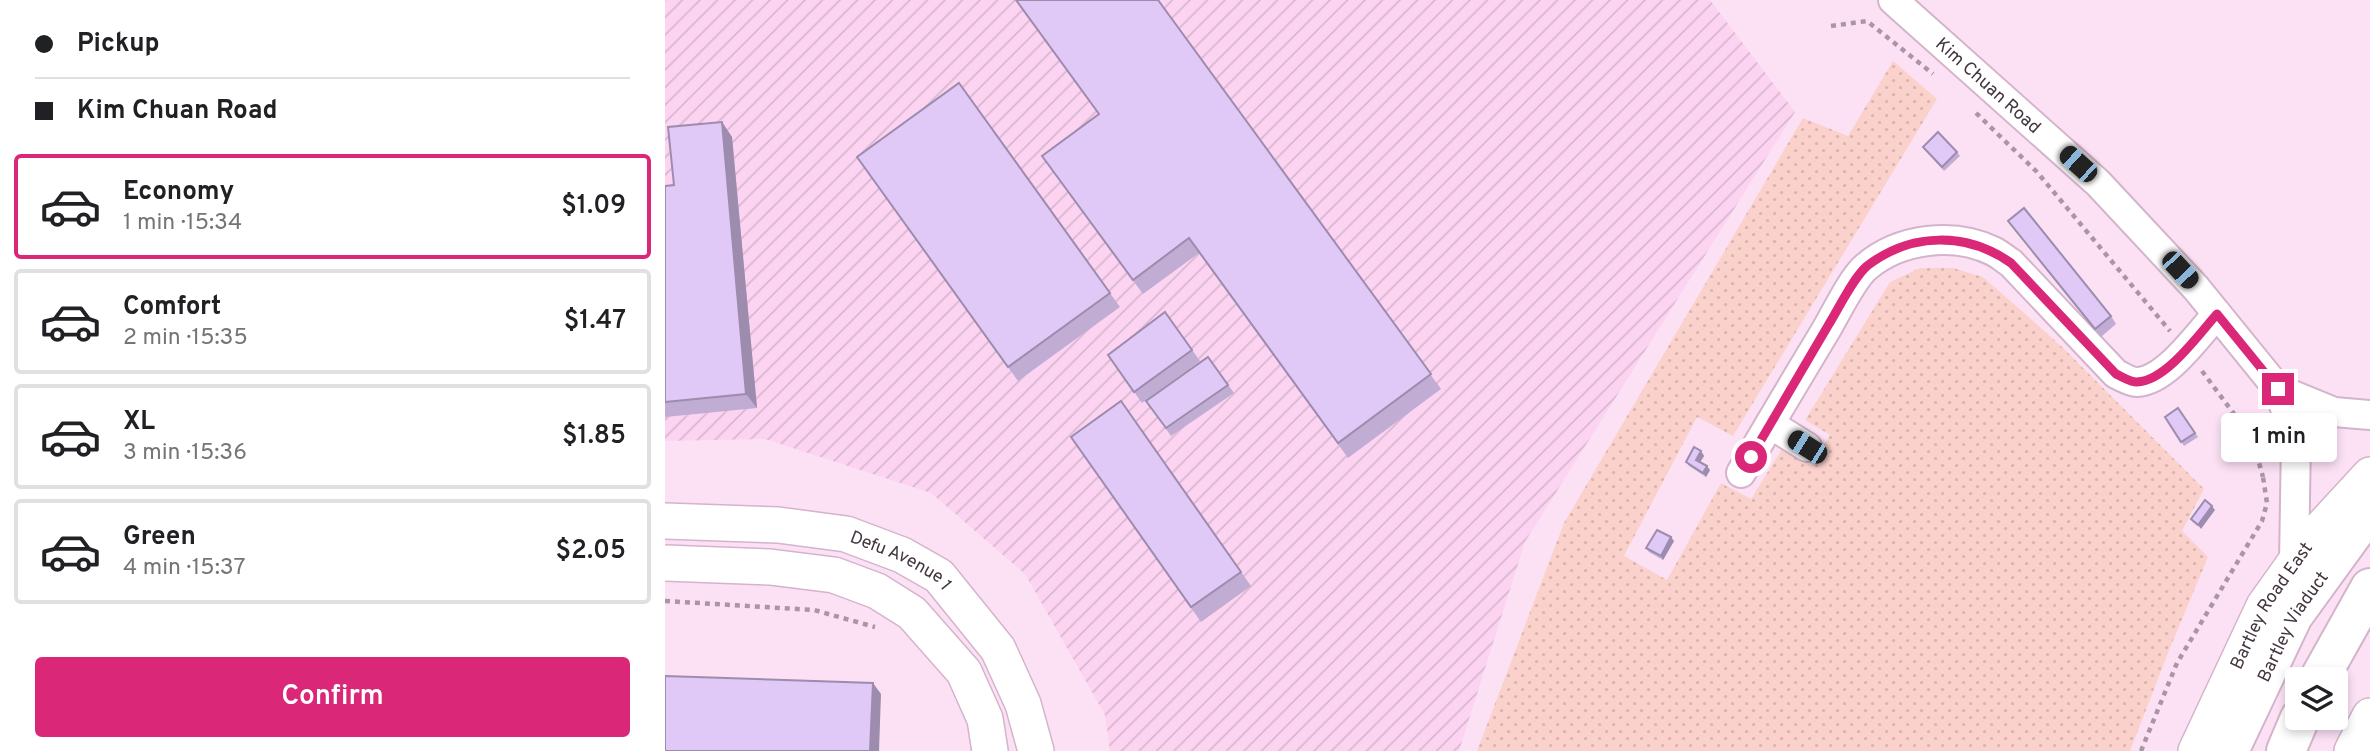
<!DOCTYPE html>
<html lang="en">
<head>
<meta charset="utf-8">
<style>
  :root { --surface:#fff; --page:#f6f6f6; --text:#202124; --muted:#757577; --line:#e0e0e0; --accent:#db2777 }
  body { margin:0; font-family:Overpass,sans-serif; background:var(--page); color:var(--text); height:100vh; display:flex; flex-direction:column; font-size:26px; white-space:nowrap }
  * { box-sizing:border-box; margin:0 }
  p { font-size:23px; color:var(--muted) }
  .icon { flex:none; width:38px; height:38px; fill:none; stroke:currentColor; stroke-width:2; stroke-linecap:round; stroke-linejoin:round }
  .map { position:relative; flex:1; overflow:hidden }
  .details { display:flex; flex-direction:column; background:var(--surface); width:665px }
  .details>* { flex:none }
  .hud { display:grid; align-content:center; height:154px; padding:0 35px; background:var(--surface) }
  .controls { position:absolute; left:1620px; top:667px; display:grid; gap:14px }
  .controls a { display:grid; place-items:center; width:63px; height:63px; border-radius:7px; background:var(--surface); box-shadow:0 4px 10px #0003; font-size:35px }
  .end { position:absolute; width:32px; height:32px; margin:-16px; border:9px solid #db2777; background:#fff; box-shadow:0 0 0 4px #fff }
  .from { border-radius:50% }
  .bubble { position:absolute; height:49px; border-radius:7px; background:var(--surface); box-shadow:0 4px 10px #0003; font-size:23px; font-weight:600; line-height:49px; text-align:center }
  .car { position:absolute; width:21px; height:42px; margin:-21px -10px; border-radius:9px; box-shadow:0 0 5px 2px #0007; background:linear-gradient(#222 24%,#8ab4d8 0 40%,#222 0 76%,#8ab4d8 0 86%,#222 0) }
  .hud b { display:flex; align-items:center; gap:24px; height:66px; font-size:26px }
  .hud b+b { border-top:2px solid var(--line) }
  .hud i { width:18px; height:18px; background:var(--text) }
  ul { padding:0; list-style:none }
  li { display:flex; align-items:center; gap:21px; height:105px; margin:0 14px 10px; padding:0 21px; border:4px solid var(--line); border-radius:7px }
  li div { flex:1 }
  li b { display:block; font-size:26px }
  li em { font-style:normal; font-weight:600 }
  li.active { border-color:var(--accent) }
  li>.icon { width:63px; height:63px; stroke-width:1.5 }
  .button { display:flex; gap:14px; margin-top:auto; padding:14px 35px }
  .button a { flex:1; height:80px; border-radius:7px; background:var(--accent); color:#fff; font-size:28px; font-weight:600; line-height:80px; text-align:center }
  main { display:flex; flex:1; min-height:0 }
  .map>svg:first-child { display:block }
  .industrial { fill:url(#industrial-furrows) }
  .grass { fill:url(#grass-dots) }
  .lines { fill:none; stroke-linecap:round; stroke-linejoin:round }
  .minor-casing { stroke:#d4b4cb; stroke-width:32 }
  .major-casing { stroke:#d4b4cb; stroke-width:38 }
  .highway-casing { stroke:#d4b4cb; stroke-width:42 }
  .path { stroke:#aa95a5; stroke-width:4.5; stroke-dasharray:5 5; stroke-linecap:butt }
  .minor { stroke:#fff; stroke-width:28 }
  .major { stroke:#fff; stroke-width:35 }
  .highway { stroke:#fff; stroke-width:38 }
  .wall { fill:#c1acd4 }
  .shaded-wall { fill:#9d8cad }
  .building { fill:#e0c8f7; stroke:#9d8cad; stroke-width:2 }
  .route { stroke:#db2777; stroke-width:9 }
  .labels { text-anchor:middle; stroke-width:5; stroke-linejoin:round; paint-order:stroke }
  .street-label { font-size:18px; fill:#433640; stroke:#fff }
</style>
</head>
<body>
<main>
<section class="details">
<div class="hud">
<b><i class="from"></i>Pickup</b>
<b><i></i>Kim Chuan Road</b>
</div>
<ul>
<li class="active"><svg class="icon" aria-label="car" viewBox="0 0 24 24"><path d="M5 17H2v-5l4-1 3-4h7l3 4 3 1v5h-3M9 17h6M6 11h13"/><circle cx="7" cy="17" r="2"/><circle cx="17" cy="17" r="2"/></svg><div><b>Economy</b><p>1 min · 15:34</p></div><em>$1.09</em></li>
<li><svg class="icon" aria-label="car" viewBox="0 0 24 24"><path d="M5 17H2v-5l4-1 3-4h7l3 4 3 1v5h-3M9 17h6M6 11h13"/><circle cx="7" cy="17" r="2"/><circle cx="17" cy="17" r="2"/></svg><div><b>Comfort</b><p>2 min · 15:35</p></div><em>$1.47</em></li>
<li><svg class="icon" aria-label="car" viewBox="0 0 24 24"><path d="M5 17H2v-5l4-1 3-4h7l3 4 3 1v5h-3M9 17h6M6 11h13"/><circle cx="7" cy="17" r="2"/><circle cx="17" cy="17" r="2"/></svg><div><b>XL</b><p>3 min · 15:36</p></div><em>$1.85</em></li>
<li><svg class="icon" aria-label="car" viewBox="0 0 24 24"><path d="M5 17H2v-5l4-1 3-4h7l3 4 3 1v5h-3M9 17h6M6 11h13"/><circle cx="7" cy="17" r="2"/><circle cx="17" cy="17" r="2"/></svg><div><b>Green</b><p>4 min · 15:37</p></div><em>$2.05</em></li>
</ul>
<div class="button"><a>Confirm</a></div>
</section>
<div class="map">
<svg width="1705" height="751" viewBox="0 0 1705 751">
  <defs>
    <pattern id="industrial-furrows" width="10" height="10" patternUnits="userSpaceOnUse" patternTransform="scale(1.75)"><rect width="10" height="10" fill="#fcd4f1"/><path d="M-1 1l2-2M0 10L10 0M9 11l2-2" fill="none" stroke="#d9b7d0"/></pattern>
    <pattern id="grass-dots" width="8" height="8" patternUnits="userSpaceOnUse" patternTransform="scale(1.75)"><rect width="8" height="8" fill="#fad2cb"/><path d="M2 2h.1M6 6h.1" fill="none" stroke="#d8b5af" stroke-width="1.8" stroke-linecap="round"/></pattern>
  </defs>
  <rect width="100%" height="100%" fill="#fce1f5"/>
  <path class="industrial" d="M0,0H1045L1130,112L860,542L794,751H445L440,715L360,574L266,493L100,439L0,441Z"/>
  <path class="grass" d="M1228,61L1272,99L1068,436L1032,417L959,556L1002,580L1056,483L1086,499L1117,449L1147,466L1165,435L1140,420L1225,282L1255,268H1288L1318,277L1358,312L1398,348L1539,489L1517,531L1543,557L1505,648L1465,751H812L899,523L1138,118L1183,136Z"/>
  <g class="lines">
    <defs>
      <g id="minor">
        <path id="s1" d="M1228,0L1433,183L1531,288L1613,389L1631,438L1629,564"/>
        <path d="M1613,389L1669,412L1705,415"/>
        <path d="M1105,424L1142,447"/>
        <path d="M1076,473C1104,425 1132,378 1161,330C1171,313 1187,279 1201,267C1235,238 1289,232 1328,251C1334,254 1340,259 1346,263L1451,374C1458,377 1465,382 1472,382C1501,381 1533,335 1552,314"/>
      </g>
      <g id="major">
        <path id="s2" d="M0,521L113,525L181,534L237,555L274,576L333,649L358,704L371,751"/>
        <path d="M0,563L105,567L169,575L212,591L247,613L299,672L320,719L325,751"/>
        <path id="s3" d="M1531,751L1599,606L1648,537L1705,475"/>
        <path d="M1687,751L1705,716"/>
      </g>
      <g id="highway">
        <path d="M1654,679L1705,588"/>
        <path id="s4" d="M1564,751L1628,616L1705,510"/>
        <path d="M1621,751L1635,718"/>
      </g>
    </defs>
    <use href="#minor" class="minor-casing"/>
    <use href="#major" class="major-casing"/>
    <use href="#highway" class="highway-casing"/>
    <path class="path" d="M1166,26L1202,21L1268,74
      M1311,113L1372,172L1505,331
      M1537,371L1587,438L1598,477
      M0,601L149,610L210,627
      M1476,751L1512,663L1597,521L1602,503L1598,477H1600"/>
    <use href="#minor" class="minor"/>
    <use href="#major" class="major"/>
    <use href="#highway" class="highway"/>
  </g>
  <path class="wall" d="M493,0L776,389L683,458L534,253L478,294L377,156L434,114Z
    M294,83L455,307L353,381L192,157Z
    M57,122L67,137L92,408L0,417V186L9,185Z
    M1258,147L1292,152L1295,156L1279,171Z
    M1343,221L1446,316L1451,324L1436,337Z
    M500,312L535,361L477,403L443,355Z
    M543,357L569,393L506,436L481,401Z
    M456,401L586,586L536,622L406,437Z
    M1513,408L1533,437L1519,446L1500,417Z
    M1036,451L1039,456L1035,462L1045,470L1041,477L1024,466L1021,462Z
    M1009,541L998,560L984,552L981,548Z"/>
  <path class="shaded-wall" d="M57,122L67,137L92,408L81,394Z
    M1036,451L1039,456L1034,464L1031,460Z
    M1042,466L1045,470L1041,477L1038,473Z
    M1547,506L1550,510L1536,529L1533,525Z
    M1006,537L1009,541L998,560L996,556Z
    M208,683L216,694L214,751H205Z"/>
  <path class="building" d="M351,0H493L766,374L673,443L524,238L468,280L377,156L434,114Z
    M294,83L445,293L343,367L192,157Z
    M57,122L81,394L0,402V186L9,185L3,127Z
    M1273,132L1292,152L1277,167L1258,147Z
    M1359,208L1446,316L1430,329L1343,221Z
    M500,312L527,350L469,392L443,355Z
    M543,357L563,385L501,428L481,401Z
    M456,401L576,572L526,607L406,437Z
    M1513,408L1530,433L1516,442L1500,417Z
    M1029,447L1036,451L1031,460L1042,466L1038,473L1021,462Z
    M1540,500L1547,506L1533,525L1526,519Z
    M992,530L1006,537L996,556L981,548Z
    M0,676L208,683L205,751H0Z"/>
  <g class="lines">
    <path class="route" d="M1086,457C1112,412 1138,368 1164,324C1174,308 1188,278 1202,266C1246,232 1302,232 1346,263L1451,374C1458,377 1465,382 1472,382C1501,381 1533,335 1552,314L1613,389"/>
  </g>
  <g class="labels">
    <g class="street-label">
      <text dy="6" stroke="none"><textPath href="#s1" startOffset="128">Kim Chuan Road</textPath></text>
      <text dy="6" stroke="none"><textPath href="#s2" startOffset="243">Defu Avenue 1</textPath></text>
      <text dy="6" stroke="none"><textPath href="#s3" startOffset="164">Bartley Road East</textPath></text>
      <text dy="6" stroke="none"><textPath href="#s4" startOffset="140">Bartley Viaduct</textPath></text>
    </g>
  </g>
</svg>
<div class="controls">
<a><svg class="icon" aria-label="layers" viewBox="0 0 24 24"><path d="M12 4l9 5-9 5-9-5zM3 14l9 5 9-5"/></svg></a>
</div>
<i class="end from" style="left:1086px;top:457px"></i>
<i class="end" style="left:1613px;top:389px"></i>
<div class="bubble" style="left:1556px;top:413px;width:116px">1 min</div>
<i class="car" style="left:1413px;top:164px;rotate:312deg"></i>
<i class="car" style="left:1515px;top:270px;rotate:137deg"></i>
<i class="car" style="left:1142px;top:447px;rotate:302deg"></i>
</div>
</main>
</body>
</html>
